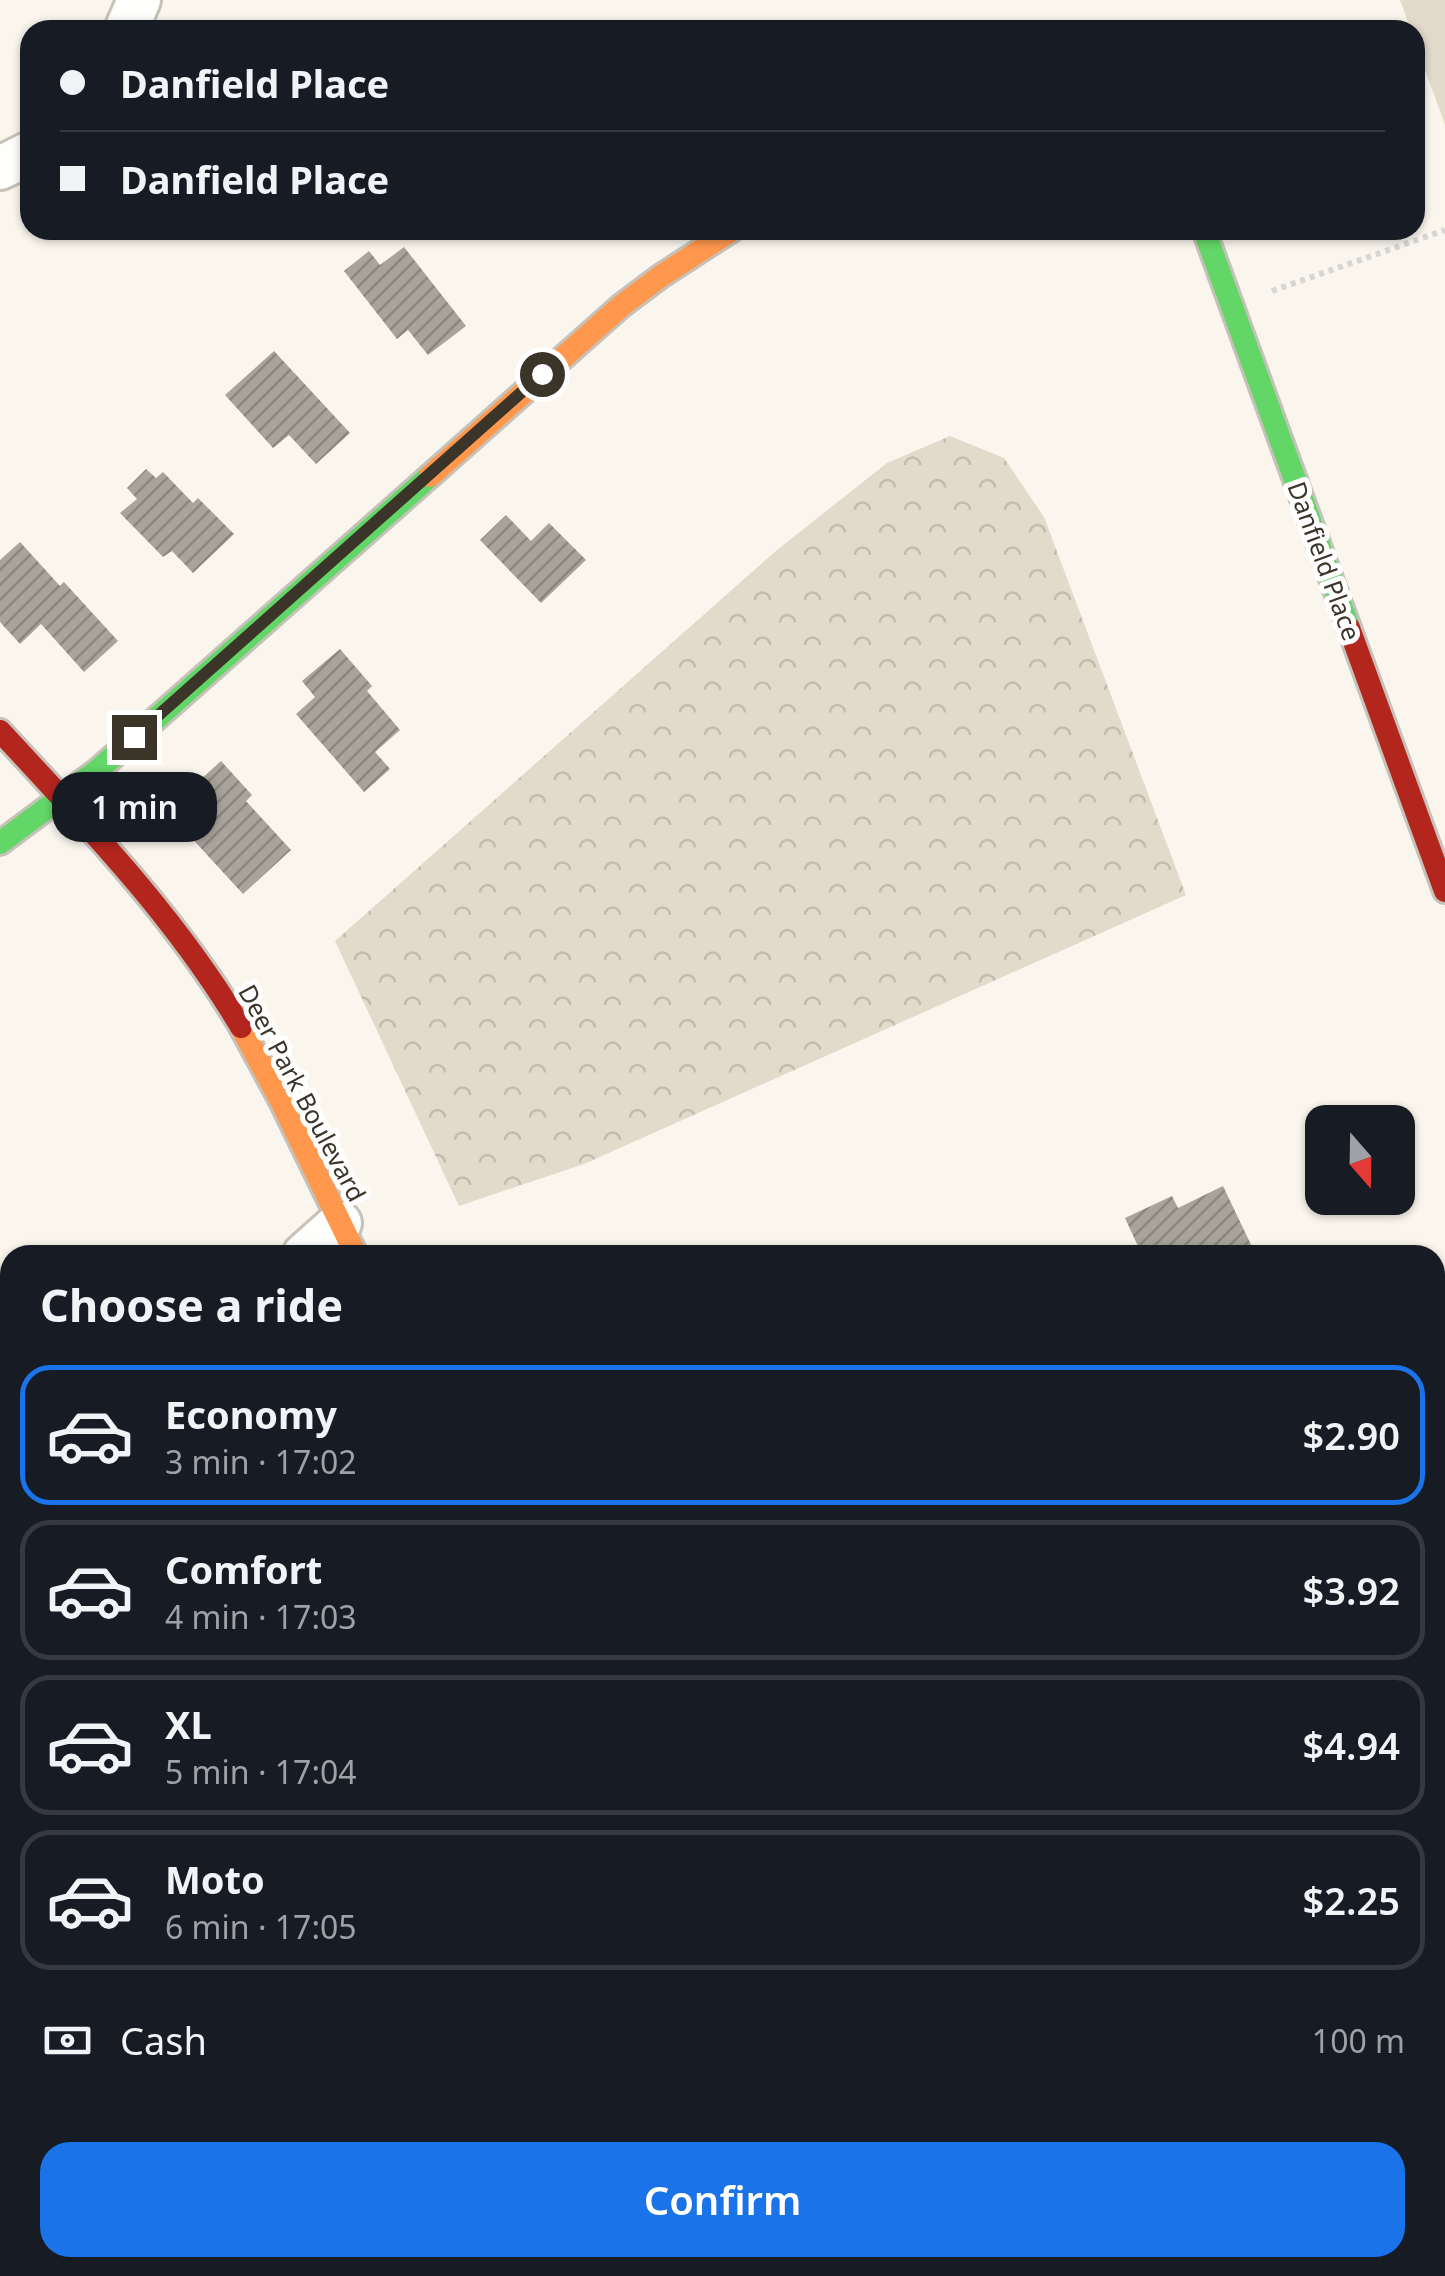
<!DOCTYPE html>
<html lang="en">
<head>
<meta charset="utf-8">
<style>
  :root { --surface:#171b24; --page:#20242c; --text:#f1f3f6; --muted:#9ea1a6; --line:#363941; --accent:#1a73e8 }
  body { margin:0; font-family:"Noto Sans",sans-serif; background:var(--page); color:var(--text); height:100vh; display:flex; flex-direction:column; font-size:38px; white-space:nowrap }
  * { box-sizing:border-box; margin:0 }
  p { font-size:32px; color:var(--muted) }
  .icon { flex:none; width:55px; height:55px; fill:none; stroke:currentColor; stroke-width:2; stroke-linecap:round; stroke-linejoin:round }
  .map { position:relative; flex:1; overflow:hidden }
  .details { position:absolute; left:0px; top:1245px; width:1445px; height:1032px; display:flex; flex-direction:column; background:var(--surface); border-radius:30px 30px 0 0; box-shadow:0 2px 8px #0004 }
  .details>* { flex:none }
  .hud { position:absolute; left:20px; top:20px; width:1405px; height:220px; border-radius:30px; box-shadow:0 2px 8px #0004; display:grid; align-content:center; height:220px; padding:0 40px; background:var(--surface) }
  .needle { width:65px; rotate:160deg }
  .tools { position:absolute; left:1305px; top:1105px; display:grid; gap:20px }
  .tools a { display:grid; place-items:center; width:110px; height:110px; border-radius:20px; background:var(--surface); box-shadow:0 2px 8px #0004; font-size:50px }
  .end { position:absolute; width:45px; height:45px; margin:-22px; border:12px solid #3b3428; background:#fff; box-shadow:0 0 0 5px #fff }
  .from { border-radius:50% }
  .bubble { position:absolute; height:70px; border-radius:30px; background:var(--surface); box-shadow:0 2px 8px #0004; font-size:32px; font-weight:600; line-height:70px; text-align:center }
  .hud b { display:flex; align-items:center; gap:35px; height:95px; font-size:38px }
  .hud b+b { border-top:2px solid var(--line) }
  .hud i { width:25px; height:25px; background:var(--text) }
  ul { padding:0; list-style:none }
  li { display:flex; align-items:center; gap:30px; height:140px; margin:0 20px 15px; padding:0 20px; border:5px solid var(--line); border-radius:30px }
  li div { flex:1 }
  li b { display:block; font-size:38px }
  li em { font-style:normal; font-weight:600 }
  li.selected { border-color:var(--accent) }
  li>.icon { width:90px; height:90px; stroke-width:1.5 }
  h2 { padding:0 40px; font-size:45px; line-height:120px }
  .pay { display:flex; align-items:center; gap:25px; height:110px; padding:0 40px; font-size:38px }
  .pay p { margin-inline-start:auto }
  .primary-button { display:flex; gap:20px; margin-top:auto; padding:20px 40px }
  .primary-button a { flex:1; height:115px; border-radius:30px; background:var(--accent); color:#fff; font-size:40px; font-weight:600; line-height:115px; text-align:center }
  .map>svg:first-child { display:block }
  .forest { fill:url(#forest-crowns) }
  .park { fill:#e2dacb }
  .building { fill:url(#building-hatch) }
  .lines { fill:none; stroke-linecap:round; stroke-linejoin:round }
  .street-casing { stroke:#c7c2b9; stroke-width:48 }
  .fast-casing { stroke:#c7c2b9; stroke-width:28 }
  .slow-casing { stroke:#c7c2b9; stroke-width:28 }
  .jam-casing { stroke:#c7c2b9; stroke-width:28 }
  .path { stroke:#d7d6d4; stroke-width:6; stroke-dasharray:5 5; stroke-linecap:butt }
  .street { stroke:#fefefc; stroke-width:42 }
  .fast { stroke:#63d668; stroke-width:22 }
  .slow { stroke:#ff974d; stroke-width:22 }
  .jam { stroke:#b3261e; stroke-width:22 }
  .route { stroke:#3b3428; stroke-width:12 }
  .labels { text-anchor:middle; stroke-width:10; stroke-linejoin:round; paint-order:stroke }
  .street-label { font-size:25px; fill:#3b3428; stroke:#fff }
</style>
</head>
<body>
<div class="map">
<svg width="1445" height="2276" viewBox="0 0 1445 2276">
  <defs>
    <pattern id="forest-crowns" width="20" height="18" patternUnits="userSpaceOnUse" patternTransform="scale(2.5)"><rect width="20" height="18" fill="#e2dacb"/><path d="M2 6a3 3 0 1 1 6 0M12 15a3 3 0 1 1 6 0" fill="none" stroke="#c3bcae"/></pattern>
    <pattern id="building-hatch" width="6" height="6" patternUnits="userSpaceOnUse" patternTransform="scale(2.5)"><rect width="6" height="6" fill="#a9a49b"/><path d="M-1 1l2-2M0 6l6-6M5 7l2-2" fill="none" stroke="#8b867e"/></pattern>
  </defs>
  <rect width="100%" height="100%" fill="#faf6ee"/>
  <path class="forest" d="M950,436L1004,458L1044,517L1186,895L584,1164L459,1206L335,941L777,550L887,463Z
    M10,1812V2268H196L179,2276H0V1818Z"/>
  <path class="park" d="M1400,0H1445V125L1415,42V30H1411Z"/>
  <path class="building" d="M404,247L466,326L428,355L408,330L397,339L344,271L369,251L380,265Z
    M274,351L350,433L316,464L289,435L273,448L225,395Z
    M146,469L156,478L163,472L193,503L198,498L234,534L193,573L172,551L163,557L120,513L137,499L127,488Z
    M506,515L531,541L549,523L586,560L541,603L480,540Z
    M20,542L60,586L64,582L118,641L84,672L41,624L20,644L0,622V560Z
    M340,649L372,686L367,691L400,730L375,752L390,769L364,792L296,714L315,697L302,681Z
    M221,761L252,795L246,801L291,850L243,894L187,833L208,815L187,792Z
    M1223,1186L1254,1251L1244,1255H1142L1125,1218L1172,1196L1178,1208Z
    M1435,1372L1445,1382V1501L1435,1491Z
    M743,2268H753L760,2276H731Z
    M802,2268H862L868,2276H792Z
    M1155,2268H1206L1212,2276H1161Z"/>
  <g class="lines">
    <defs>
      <path id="street" d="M126,30L139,0
        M0,168L30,153
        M304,1255L340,1223
        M0,1513L10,1508
        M1435,1643L1445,1633
        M611,2276L623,2268"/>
      <path id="fast" d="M1204,230L1349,628
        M0,843L98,770L430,476
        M1305,2268L1310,2276"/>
      <path id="slow" d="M430,476L621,306L661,276L732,230
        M241,1027L281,1101L356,1255"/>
      <path id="jam" d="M1349,628L1445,891
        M0,731C86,824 176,917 241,1027"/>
    </defs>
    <use href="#street" class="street-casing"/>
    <use href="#fast" class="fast-casing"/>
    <use href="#slow" class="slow-casing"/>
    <use href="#jam" class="jam-casing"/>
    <path class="path" d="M1272,291L1445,230
      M1435,2038L1445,2029"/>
    <use href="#street" class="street"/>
    <use href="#fast" class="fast"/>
    <use href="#slow" class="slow"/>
    <use href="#jam" class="jam"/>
  </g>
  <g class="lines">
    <path class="route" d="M134,737L542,374"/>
  </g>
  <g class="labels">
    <g class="street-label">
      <text transform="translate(1324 561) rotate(70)" y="9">Danfield Place</text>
      <text transform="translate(302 1093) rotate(62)" y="9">Deer Park Boulevard</text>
    </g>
  </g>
</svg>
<div class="tools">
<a><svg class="needle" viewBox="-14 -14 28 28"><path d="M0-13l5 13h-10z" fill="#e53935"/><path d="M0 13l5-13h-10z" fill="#9ea1a6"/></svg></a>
</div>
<i class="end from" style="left:542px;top:374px"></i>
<i class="end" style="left:134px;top:737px"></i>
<div class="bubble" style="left:52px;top:772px;width:165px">1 min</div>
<div class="hud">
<b><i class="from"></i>Danfield Place</b>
<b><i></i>Danfield Place</b>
</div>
<section class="details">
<h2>Choose a ride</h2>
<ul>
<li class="selected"><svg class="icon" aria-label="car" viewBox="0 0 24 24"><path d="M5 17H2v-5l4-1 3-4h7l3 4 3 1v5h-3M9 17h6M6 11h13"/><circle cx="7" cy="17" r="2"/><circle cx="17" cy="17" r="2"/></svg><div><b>Economy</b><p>3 min · 17:02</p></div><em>$2.90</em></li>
<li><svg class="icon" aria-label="car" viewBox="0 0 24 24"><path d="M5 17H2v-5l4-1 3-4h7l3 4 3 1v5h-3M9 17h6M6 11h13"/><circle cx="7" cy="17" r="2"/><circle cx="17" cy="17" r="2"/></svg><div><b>Comfort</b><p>4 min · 17:03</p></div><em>$3.92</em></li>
<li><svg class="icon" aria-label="car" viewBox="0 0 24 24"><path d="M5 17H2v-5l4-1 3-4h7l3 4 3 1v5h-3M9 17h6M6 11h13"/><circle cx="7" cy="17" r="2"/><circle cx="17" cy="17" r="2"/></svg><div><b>XL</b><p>5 min · 17:04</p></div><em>$4.94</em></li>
<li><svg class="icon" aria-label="car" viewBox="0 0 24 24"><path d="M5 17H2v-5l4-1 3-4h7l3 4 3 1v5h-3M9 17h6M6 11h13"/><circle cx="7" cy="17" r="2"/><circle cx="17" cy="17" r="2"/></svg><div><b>Moto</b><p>6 min · 17:05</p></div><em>$2.25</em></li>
</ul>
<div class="pay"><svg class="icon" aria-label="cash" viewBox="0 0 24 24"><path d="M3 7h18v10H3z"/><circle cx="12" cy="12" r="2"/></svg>Cash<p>100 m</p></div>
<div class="primary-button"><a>Confirm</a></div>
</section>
</div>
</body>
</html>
